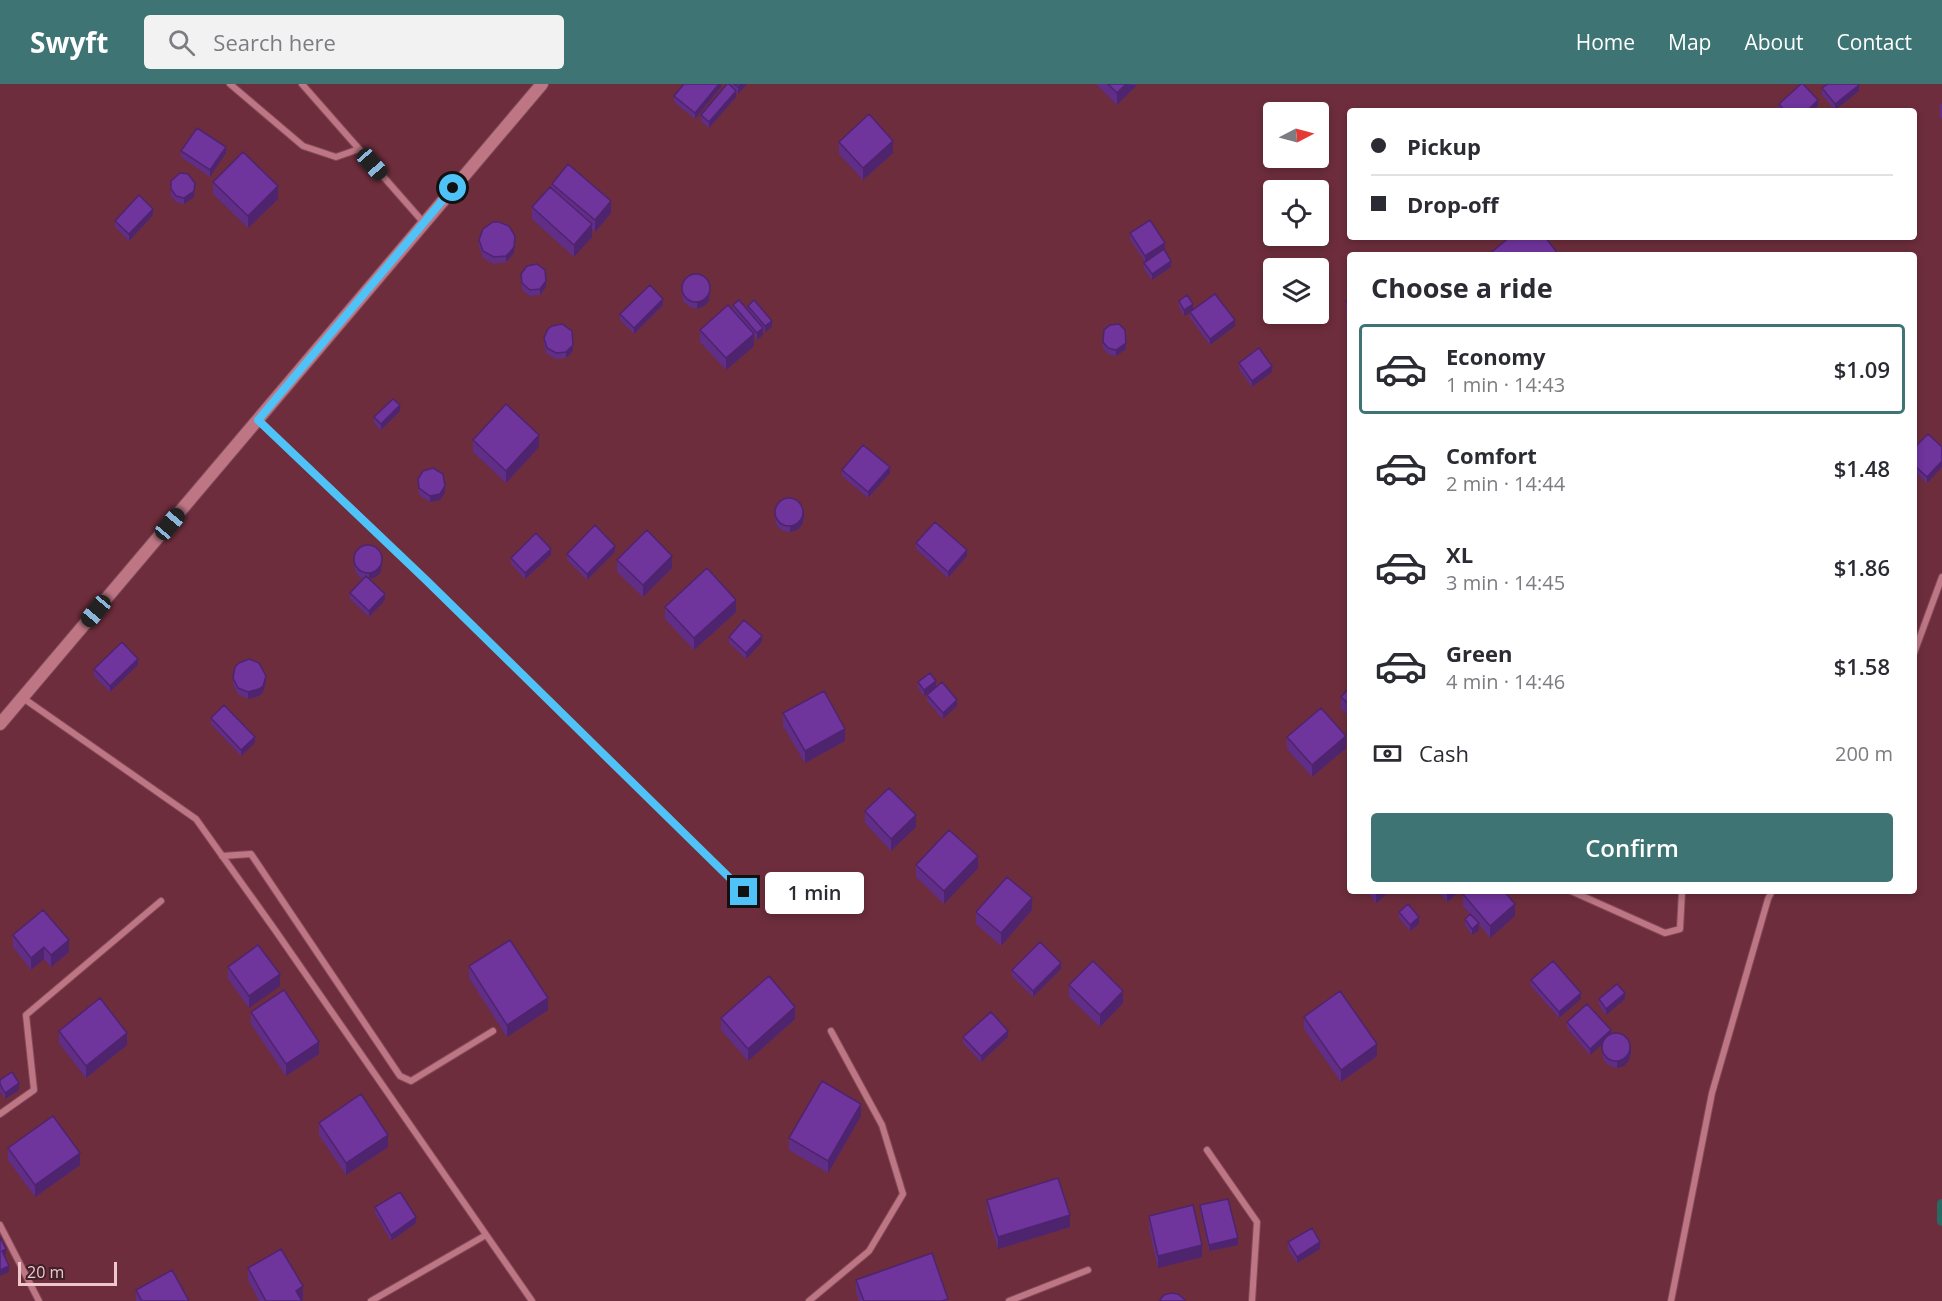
<!DOCTYPE html>
<html lang="en">
<head>
<meta charset="utf-8">
<style>
  :root { --surface:#fff; --page:#f2f2f3; --text:#2b2b33; --muted:#7c7c81; --line:#e1e1e2; --accent:#3e7474 }
  body { margin:0; font-family:"Open Sans",sans-serif; background:var(--page); color:var(--text); height:100vh; display:flex; flex-direction:column; font-size:22px; white-space:nowrap }
  * { box-sizing:border-box; margin:0 }
  p { font-size:20px; color:var(--muted) }
  .icon { flex:none; width:33px; height:33px; fill:none; stroke:currentColor; stroke-width:2; stroke-linecap:round; stroke-linejoin:round }
  .map { position:relative; flex:1; overflow:hidden }
  .drawer { position:absolute; left:1347px; top:168px; width:570px; height:642px; display:flex; flex-direction:column; background:var(--surface); border-radius:6px; box-shadow:0 3px 9px #0003 }
  .drawer>* { flex:none }
  .banner { position:absolute; left:1347px; top:24px; width:570px; height:132px; border-radius:6px; box-shadow:0 3px 9px #0003; display:grid; align-content:center; height:132px; padding:0 24px; background:var(--surface) }
  .needle { width:39px; rotate:84deg }
  .fabs { position:absolute; left:1263px; top:18px; display:grid; gap:12px }
  .fabs a { display:grid; place-items:center; width:66px; height:66px; border-radius:6px; background:var(--surface); box-shadow:0 3px 9px #0003; font-size:30px }
  .scale { position:absolute; left:18px; bottom:15px; width:99px; box-sizing:border-box; padding-left:6px; border:3px solid #eec6cc; border-top:0; font-size:16px; line-height:21px; white-space:nowrap; color:#eec6cc; -webkit-text-stroke:4px #3f2127; paint-order:stroke }
  .end { position:absolute; width:27px; height:27px; margin:-14px; border:8px solid #4fc3f7; background:#111; box-shadow:0 0 0 3px #111 }
  .from { border-radius:50% }
  .bubble { position:absolute; height:42px; border-radius:6px; background:var(--surface); box-shadow:0 3px 9px #0003; font-size:20px; font-weight:600; line-height:42px; text-align:center }
  .car { position:absolute; width:18px; height:36px; margin:-18px -9px; border-radius:8px; box-shadow:0 0 4px 2px #0007; background:linear-gradient(#222 24%,#8ab4d8 0 40%,#222 0 76%,#8ab4d8 0 86%,#222 0) }
  .banner b { display:flex; align-items:center; gap:21px; height:57px; font-size:22px }
  .banner b+b { border-top:2px solid var(--line) }
  .banner i { width:15px; height:15px; background:var(--text) }
  ul { padding:0; list-style:none }
  li { display:flex; align-items:center; gap:18px; height:90px; margin:0 12px 9px; padding:0 12px; border:3px solid transparent; border-radius:6px }
  li div { flex:1 }
  li b { display:block; font-size:22px }
  li em { font-style:normal; font-weight:600 }
  li.on { border-color:var(--accent) }
  li>.icon { width:54px; height:54px; stroke-width:1.5 }
  h2 { padding:0 24px; font-size:27px; line-height:72px }
  .pay { display:flex; align-items:center; gap:15px; height:66px; padding:0 24px; font-size:22px }
  .pay p { margin-inline-start:auto }
  .button { display:flex; gap:12px; margin-top:auto; padding:12px 24px }
  .button a { flex:1; height:69px; border-radius:6px; background:var(--accent); color:#fff; font-size:24px; font-weight:600; line-height:69px; text-align:center }
  header { display:flex; align-items:center; gap:36px; box-sizing:border-box; height:84px; padding:0 30px; background:var(--accent); color:#fff }
  header strong { font-size:28px }
  nav { display:flex; gap:33px; margin-inline-start:auto; font-size:21px }
  .search { width:420px; height:54px; background:var(--page); display:flex; align-items:center; gap:15px; box-sizing:border-box; padding:0 21px; border-radius:6px; color:var(--muted); font-size:22px }
  .map>svg:first-child { display:block }
  .lines { fill:none; stroke-linecap:round; stroke-linejoin:round }
  .stream { stroke:#286963; stroke-width:10 }
  .street-casing { stroke:#824b59; stroke-width:8 }
  .secondary-casing { stroke:#824b59; stroke-width:14 }
  .street { stroke:#be7684; stroke-width:6 }
  .secondary { stroke:#be7684; stroke-width:12 }
  .wall { fill:#602d87 }
  .shaded-wall { fill:#4e246e }
  .building { fill:#70349d; stroke:#4e246e; stroke-width:1.5 }
  .route { stroke:#4fc3f7; stroke-width:8 }
</style>
</head>
<body>
<header>
<strong>Swyft</strong>
<div class="search"><svg class="icon" aria-label="search" viewBox="0 0 24 24"><circle cx="10" cy="10" r="6"/><path d="M15 15l6 6"/></svg>Search here</div>
<nav><a>Home</a><a>Map</a><a>About</a><a>Contact</a></nav>
</header>
<div class="map">
<svg width="1942" height="1217" viewBox="0 0 1942 1217">
  <rect width="100%" height="100%" fill="#6d2d3c"/>
  <g class="lines">
    <path class="stream" d="M1942,1120V1137"/>
    <defs>
      <path id="street" d="M230,0L303,62L336,73L359,65
        M302,0L424,139
        M258,336L426,496L744,808
        M1914,569L1942,493
        M23,614L196,735L275,846L532,1217
        M222,772L251,770L400,992L411,997L493,947
        M1571,807L1665,849L1680,845L1682,807
        M0,1030L34,1006L26,931L161,817
        M1207,1066L1257,1138L1252,1217
        M0,1141L39,1217
        M371,1217L486,1151
        M809,1217L869,1167L903,1110L882,1041L831,947
        M1009,1217L1088,1186
        M1671,1217L1712,1009L1768,815L1772,807"/>
      <path id="secondary" d="M0,640L542,0"/>
    </defs>
    <use href="#street" class="street-casing"/>
    <use href="#secondary" class="secondary-casing"/>
    <use href="#street" class="street"/>
    <use href="#secondary" class="secondary"/>
  </g>
  <path class="wall" d="M721,0V3L695,35L674,18V12Z
    M727,0H747L738,10L736,8V13L709,44L701,37V31Z
    M1096,0H1137V1L1117,21Z
    M1822,4L1859,7L1835,26L1822,11Z
    M1942,19V35L1940,33V21Z
    M1779,20L1818,22L1813,27H1779Z
    M839,58L893,69L863,96L839,70Z
    M181,67L226,69L210,93L181,73Z
    M171,97L195,105L194,113L184,120L176,118L171,112Z
    M213,98L278,115L248,144L213,110Z
    M552,100L611,129L595,148L592,145V153L574,173L532,135V123L552,106Z
    M153,131L129,157L115,143V137Z
    M1130,149L1165,165H1164L1171,183L1152,196L1144,185V179L1157,170L1145,178L1130,155Z
    M479,156L515,158L514,169L510,174L506,178L494,180L483,174L479,162Z
    M521,190L546,203L540,211L530,212L522,206Z
    M682,205L710,210L709,217L704,222L697,225L690,223L684,218L682,211Z
    M1350,214V235L1346,230V217Z
    M1179,217L1193,226L1235,242L1210,261L1190,234V228L1184,232L1179,223Z
    M663,221L634,250L620,236V230Z
    M733,221L748,227V222L772,243L765,248L763,245V251L757,256L754,251V262L726,286L700,258V246L733,227Z
    M544,254L573,267L566,274L556,275L547,270L544,261Z
    M1103,258L1126,265L1116,272L1108,270L1103,264Z
    M1239,279L1272,288L1252,303L1239,285Z
    M400,327L381,346L374,339V333Z
    M473,356L539,363L506,399L473,368Z
    M1942,363V383L1927,399L1914,387V364Z
    M842,386L890,389L868,414L842,392Z
    M418,395L445,409L440,416L430,418L419,411Z
    M775,428L804,433L802,441L797,446L790,448L783,447L777,442L775,435Z
    M916,459L967,472L948,494L916,465Z
    M615,468L587,496L567,476V470Z
    M551,471L525,495L511,480V474Z
    M354,476L382,481L381,488L376,493L369,495L385,516L369,533L350,515V509L363,494H361L356,489L354,482Z
    M617,476L672,484L643,513L617,488Z
    M665,523L736,528L694,566L665,535Z
    M729,553L762,558L746,575L729,559Z
    M138,581L110,608L94,592V585Z
    M233,594L266,598L263,608L259,612L248,615L238,610L233,600Z
    M936,597L924,612L918,604V598Z
    M1350,603V633L1341,625V613Z
    M927,611L957,622L943,635L927,617Z
    M783,629L845,657L805,679L783,642Z
    M211,634L255,659L241,672L211,640Z
    M1287,653L1346,664L1312,693L1287,665Z
    M865,727L916,743L891,767L865,739Z
    M1350,752V771L1347,767V755Z
    M1350,771V787L1348,785V773Z
    M916,781L978,784L944,820L916,793Z
    M1367,807H1390L1376,819Z
    M1438,807H1460L1447,818Z
    M1463,810L1515,832L1490,854L1479,840V846L1472,851L1465,841V835L1470,830L1463,822Z
    M1032,826L1001,862L976,840V828Z
    M1399,828L1419,840L1410,847L1399,834Z
    M13,851L69,868L51,883L44,875L31,886L13,863Z
    M469,882L548,926L507,953L469,894Z
    M228,883L280,902L249,924L228,895Z
    M1061,885L1033,913L1012,892V886Z
    M1531,896L1581,915L1559,934L1531,902Z
    M1069,901L1123,919L1100,943L1069,913Z
    M1599,915H1625L1606,931L1599,921Z
    M251,928L319,970L286,992L251,940Z
    M1304,933L1377,972L1341,998L1304,945Z
    M721,934L795,935L748,977L721,946Z
    M1567,938L1611,951L1631,969L1629,976L1624,982L1617,984L1610,982L1604,977L1602,970L1603,959L1590,971L1567,944Z
    M59,947L127,961L86,994L59,959Z
    M963,953H1008L981,978L963,959Z
    M0,996L19,1006L5,1015L0,1007Z
    M861,1032L828,1089L789,1066V1054Z
    M319,1039L388,1063L346,1091L319,1051Z
    M8,1064L80,1081L35,1113L8,1076Z
    M987,1116L1070,1143L998,1165L987,1128Z
    M1200,1121L1238,1161L1209,1167L1200,1127Z
    M375,1123L416,1139L391,1157L375,1129Z
    M1149,1132L1202,1173L1158,1184L1149,1144Z
    M1288,1158L1320,1165L1297,1179L1288,1165Z
    M248,1184L303,1215L301,1216L302,1217H259L248,1196Z
    M856,1196L948,1217H859L856,1208Z
    M136,1206L189,1217H136Z"/>
  <path class="shaded-wall" d="M719,0H721V3L695,35V29Z
    M741,0H747L738,10V3Z
    M1126,0L1137,1L1117,21V9Z
    M1859,1V7L1835,26V20Z
    M736,7V13L709,44V38Z
    M1818,16V22L1813,27H1807Z
    M893,57V69L863,96V84Z
    M226,63V69L210,93V86Z
    M195,99L194,113L184,120V114Z
    M278,102V115L248,144V132Z
    M611,117V129L595,148V136Z
    M153,125V131L129,157V150Z
    M592,140V153L574,173V161Z
    M515,152L514,169L510,174L506,178V172Z
    M1165,159V165L1145,178V172Z
    M1171,177V183L1152,196V190Z
    M546,197V203L540,211V205Z
    M710,203L709,217L704,222L697,225V219Z
    M663,215V221L634,250V244Z
    M1193,220V227L1184,232V226Z
    M1235,236V242L1210,261V255Z
    M772,237V243L765,248V242Z
    M763,244V251L757,256V249Z
    M754,250V262L726,286V274Z
    M1126,259V265L1116,272V266Z
    M573,261V267L566,274V268Z
    M1272,282V288L1252,303V297Z
    M400,321V327L381,346V340Z
    M539,351V363L506,399V387Z
    M1942,377V383L1927,399V393Z
    M890,383V389L868,414V408Z
    M445,402V409L440,416L430,418V412Z
    M804,427V433L802,441L797,446L790,448V442Z
    M615,462V468L587,496V490Z
    M551,465V471L525,495V489Z
    M967,466V472L948,494V488Z
    M672,472V484L643,513V501Z
    M382,475L381,488L376,493L369,495V489Z
    M385,510V516L369,533V527Z
    M736,516V528L694,566V554Z
    M762,552V558L746,575V569Z
    M138,575V581L110,608V602Z
    M266,592V598L263,608L259,612L248,615V608Z
    M936,597V603L924,612V606Z
    M957,616V622L943,635V629Z
    M845,645V657L805,679V667Z
    M1346,652V664L1312,693V681Z
    M255,653V659L241,672V666Z
    M916,731V743L891,767V755Z
    M978,772V784L944,820V807Z
    M1376,807H1390L1376,819Z
    M1447,807H1460L1447,818Z
    M1032,814V826L1001,862V849Z
    M1515,820V832L1490,854V842Z
    M1419,833V840L1410,847V841Z
    M1479,839V846L1472,851V845Z
    M69,856V868L51,883V871Z
    M44,863V875L31,886V874Z
    M1061,879V885L1033,913V907Z
    M280,890V902L249,924V912Z
    M1123,907V919L1100,943V931Z
    M1581,909V915L1559,934V928Z
    M1625,909V915L1606,931V925Z
    M548,914V926L507,953V941Z
    M795,923V935L748,977V965Z
    M1611,946V953L1590,971V965Z
    M1008,947V953L981,978V972Z
    M127,949V961L86,994V982Z
    M319,958V970L286,992V980Z
    M1377,960V972L1341,998V986Z
    M1631,962V969L1629,976L1624,982L1617,984V978Z
    M19,999V1006L5,1015V1009Z
    M861,1020V1032L828,1089V1077Z
    M388,1051V1063L346,1091V1079Z
    M80,1069V1081L35,1113V1101Z
    M1070,1131V1143L998,1165V1153Z
    M416,1133V1139L391,1157V1151Z
    M1238,1154V1161L1209,1167V1161Z
    M1320,1158V1165L1297,1179V1173Z
    M1202,1161V1173L1158,1184V1172Z
    M6,1165V1171L2,1173V1167Z
    M9,1182V1188L0,1192V1186Z
    M303,1202V1215L299,1217L296,1207Z"/>
  <path class="building" d="M684,0H719L695,29L674,12Z
    M727,0H729L736,7L709,38L701,31Z
    M734,0H741L738,3Z
    M1108,0H1126L1117,9Z
    M1801,0H1803L1818,16L1807,27H1785L1779,20Z
    M1828,0H1858L1859,1L1835,20L1822,4Z
    M869,30L893,57L863,84L839,58Z
    M197,44L226,63L210,86L181,67Z
    M243,68L278,102L248,132L213,98Z
    M568,80L611,117L595,136L552,100Z
    M180,89L188,90L195,99L194,107L184,114L176,112L171,105V97Z
    M550,103L592,140L574,161L532,123Z
    M139,111L153,125L129,150L115,137Z
    M1150,136L1165,159L1145,172L1130,149Z
    M493,138H499L509,142L515,152L514,163L510,168L506,172L494,173L483,167L479,156L483,145Z
    M1510,153H1545L1559,171H1488Z
    M1164,165L1171,177L1152,190L1144,179Z
    M537,180L545,186L546,197L540,205L530,206L522,199L521,190L527,182Z
    M682 204a14 14 0 1 1 28 0a14 14 0 1 1-28 0Z
    M650,201L663,215L634,244L620,230Z
    M1215,210L1235,236L1210,255L1190,228Z
    M1187,211L1193,220L1184,226L1179,217Z
    M1350,214V223L1346,217Z
    M739,216L763,244L757,249L733,221Z
    M754,216L772,237L765,242L748,222Z
    M728,221L754,250L726,274L700,246Z
    M562,240L572,247L573,261L566,268L556,269L547,264L544,254L548,245L552,242Z
    M1119,240L1125,246L1126,259L1116,266L1108,264L1103,258L1104,246L1110,241Z
    M1259,264L1272,282L1252,297L1239,279Z
    M393,315L400,321L381,340L374,333Z
    M506,320L539,351L506,387L473,356Z
    M1928,350L1942,363V377L1927,393L1914,381V364Z
    M863,361L890,383L868,408L842,386Z
    M433,384L443,390L445,402L440,410L430,412L419,404L418,395L423,387Z
    M775 428a14 14 0 1 1 28 0a14 14 0 1 1-28 0Z
    M935,438L967,466L948,488L916,459Z
    M595,441L615,462L587,490L567,470Z
    M647,446L672,472L643,501L617,476Z
    M536,449L551,465L525,489L511,474Z
    M354 475a14 14 0 1 1 28 0a14 14 0 1 1-28 0Z
    M707,484L736,516L694,554L665,523Z
    M366,492L385,510L369,527L350,509Z
    M744,536L762,552L746,569L729,553Z
    M122,558L138,575L110,602L94,585Z
    M249,575L259,579L266,592L263,602L259,605L248,608L238,604L233,594L235,583L239,579Z
    M930,589L936,597L924,606L918,598Z
    M942,598L957,616L943,629L927,611Z
    M1350,603V621L1341,613Z
    M824,607L845,645L805,667L783,629Z
    M224,621L255,653L241,666L211,634Z
    M1321,624L1346,652L1312,681L1287,653Z
    M889,704L916,731L891,755L865,727Z
    M949,746L978,772L944,807L916,781Z
    M1350,752V759L1347,755Z
    M1007,793L1032,814L1001,849L976,828Z
    M1467,807H1504L1515,820L1490,842L1463,810Z
    M1408,820L1419,833L1410,841L1399,828Z
    M43,826L69,856L51,871L44,863L31,874L13,851Z
    M1470,830L1479,839L1472,845L1465,835Z
    M510,856L548,914L507,941L469,882Z
    M1040,858L1061,879L1033,907L1012,886Z
    M258,861L280,890L249,912L228,883Z
    M1093,877L1123,907L1100,931L1069,901Z
    M1553,877L1581,909L1559,928L1531,896Z
    M769,892L795,923L748,965L721,934Z
    M1617,900L1625,909L1606,925L1599,915Z
    M284,906L319,958L286,980L251,928Z
    M1340,907L1377,960L1341,986L1304,933Z
    M100,914L127,949L86,982L59,947Z
    M1587,920L1611,946L1590,965L1567,938Z
    M991,928L1008,947L981,972L963,953Z
    M1602 963a14 14 0 1 1 28 0a14 14 0 1 1-28 0Z
    M12,988L19,999L5,1009L0,1000V996Z
    M822,997L861,1020L828,1077L789,1054Z
    M361,1010L388,1051L346,1079L319,1039Z
    M53,1032L80,1069L35,1101L8,1064Z
    M1058,1094L1070,1131L998,1153L987,1116Z
    M400,1108L416,1133L391,1151L375,1123Z
    M1228,1115L1238,1154L1209,1161L1200,1121Z
    M1193,1121L1202,1161L1158,1172L1149,1132Z
    M1312,1144L1320,1158L1297,1173L1288,1158Z
    M0,1153L6,1165L2,1167L9,1182L0,1186Z
    M281,1165L303,1202L296,1207L302,1217H266L248,1184Z
    M932,1169L948,1215L942,1217H864L856,1196Z
    M172,1186L189,1217H142L136,1206Z
    M1171,1209L1178,1210L1184,1215L1185,1217H1159L1164,1211Z"/>
  <g class="lines">
    <path class="route" d="M453,104L258,336L426,496L744,808"/>
  </g>
</svg>
<div class="fabs">
<a><svg class="needle" viewBox="-14 -14 28 28"><path d="M0-13l5 13h-10z" fill="#e53935"/><path d="M0 13l5-13h-10z" fill="#7c7c81"/></svg></a>
<a><svg class="icon" aria-label="locate" viewBox="0 0 24 24"><circle cx="12" cy="12" r="6"/><path d="M12 2v4M12 18v4M2 12h4M18 12h4"/></svg></a>
<a><svg class="icon" aria-label="layers" viewBox="0 0 24 24"><path d="M12 4l9 5-9 5-9-5zM3 14l9 5 9-5"/></svg></a>
</div>
<div class="scale">20 m</div>
<i class="end from" style="left:453px;top:104px"></i>
<i class="end" style="left:744px;top:808px"></i>
<div class="bubble" style="left:765px;top:788px;width:99px">1 min</div>
<i class="car" style="left:372px;top:80px;rotate:139deg"></i>
<i class="car" style="left:170px;top:440px;rotate:40deg"></i>
<i class="car" style="left:96px;top:527px;rotate:220deg"></i>
<div class="banner">
<b><i class="from"></i>Pickup</b>
<b><i></i>Drop-off</b>
</div>
<section class="drawer">
<h2>Choose a ride</h2>
<ul>
<li class="on"><svg class="icon" aria-label="car" viewBox="0 0 24 24"><path d="M5 17H2v-5l4-1 3-4h7l3 4 3 1v5h-3M9 17h6M6 11h13"/><circle cx="7" cy="17" r="2"/><circle cx="17" cy="17" r="2"/></svg><div><b>Economy</b><p>1 min · 14:43</p></div><em>$1.09</em></li>
<li><svg class="icon" aria-label="car" viewBox="0 0 24 24"><path d="M5 17H2v-5l4-1 3-4h7l3 4 3 1v5h-3M9 17h6M6 11h13"/><circle cx="7" cy="17" r="2"/><circle cx="17" cy="17" r="2"/></svg><div><b>Comfort</b><p>2 min · 14:44</p></div><em>$1.48</em></li>
<li><svg class="icon" aria-label="car" viewBox="0 0 24 24"><path d="M5 17H2v-5l4-1 3-4h7l3 4 3 1v5h-3M9 17h6M6 11h13"/><circle cx="7" cy="17" r="2"/><circle cx="17" cy="17" r="2"/></svg><div><b>XL</b><p>3 min · 14:45</p></div><em>$1.86</em></li>
<li><svg class="icon" aria-label="car" viewBox="0 0 24 24"><path d="M5 17H2v-5l4-1 3-4h7l3 4 3 1v5h-3M9 17h6M6 11h13"/><circle cx="7" cy="17" r="2"/><circle cx="17" cy="17" r="2"/></svg><div><b>Green</b><p>4 min · 14:46</p></div><em>$1.58</em></li>
</ul>
<div class="pay"><svg class="icon" aria-label="cash" viewBox="0 0 24 24"><path d="M3 7h18v10H3z"/><circle cx="12" cy="12" r="2"/></svg>Cash<p>200 m</p></div>
<div class="button"><a>Confirm</a></div>
</section>
</div>
</body>
</html>
